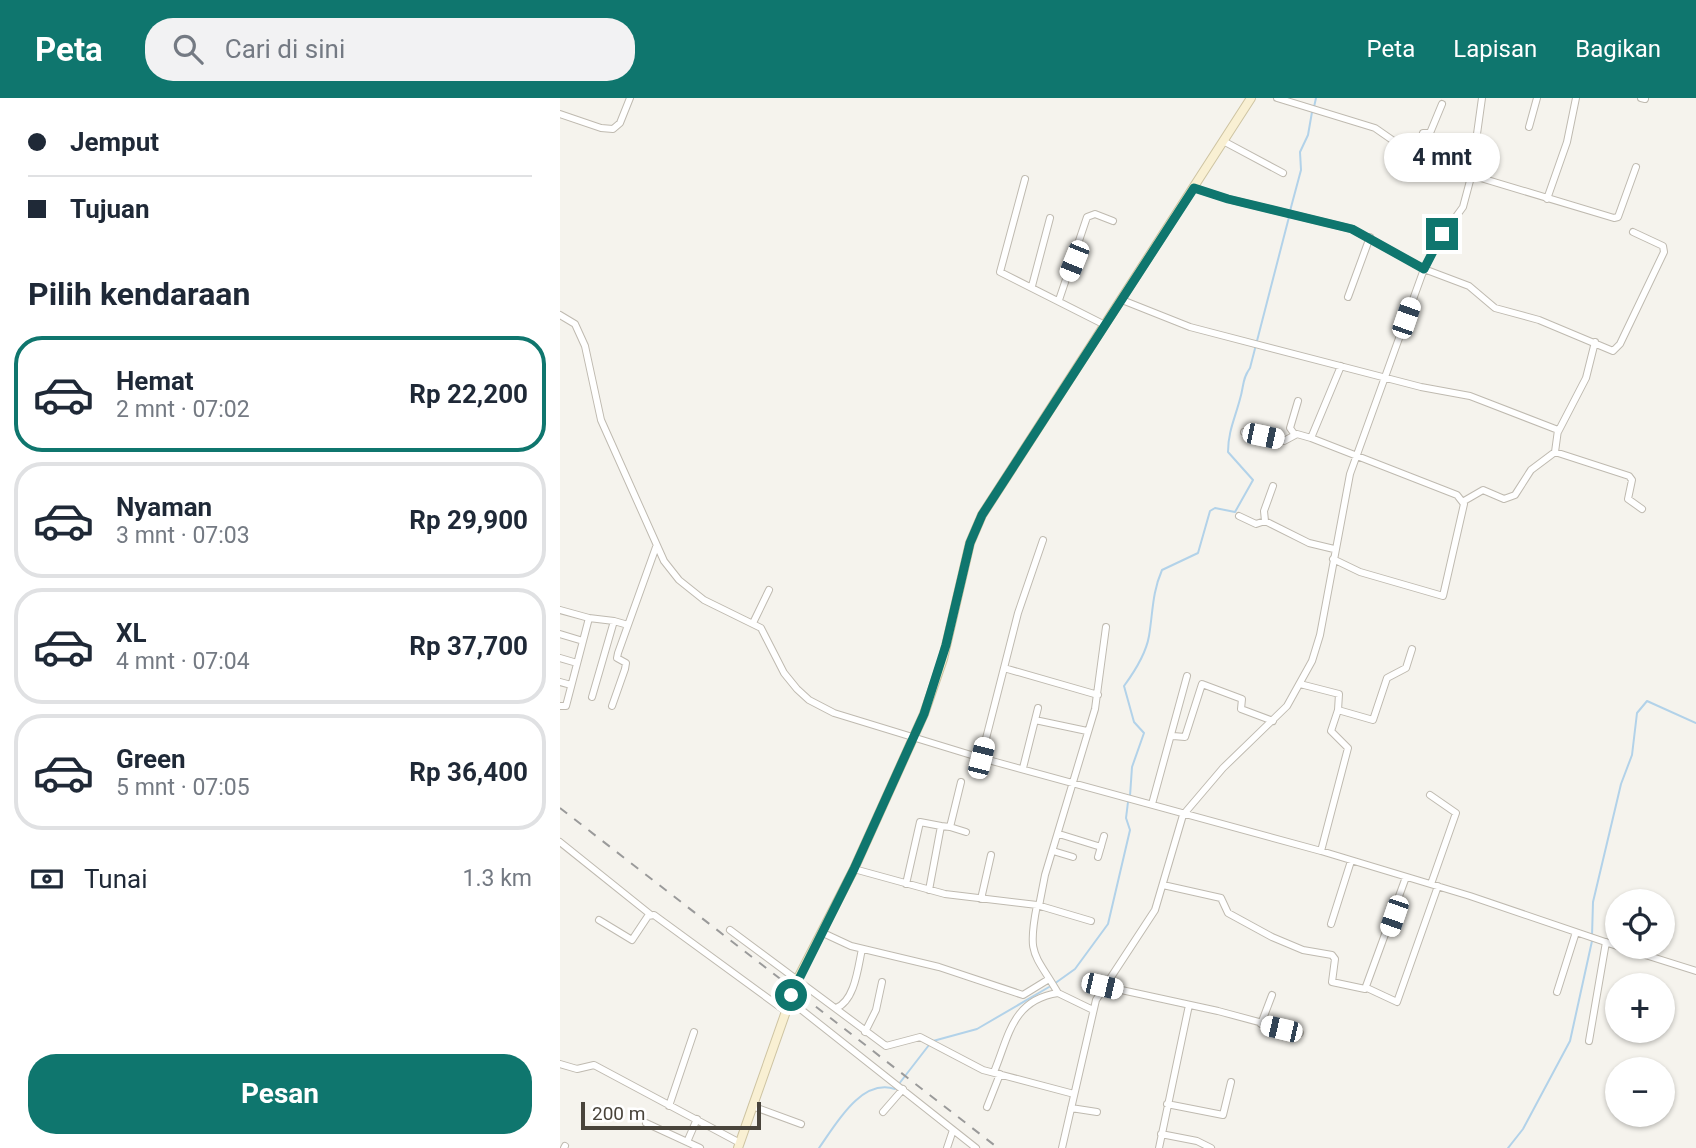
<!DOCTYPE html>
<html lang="id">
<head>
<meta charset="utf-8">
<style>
  :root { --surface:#fff; --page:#f2f2f3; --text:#1f2937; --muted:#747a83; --line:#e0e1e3; --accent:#0f766e }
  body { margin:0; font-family:Roboto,sans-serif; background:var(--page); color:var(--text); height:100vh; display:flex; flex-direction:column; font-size:26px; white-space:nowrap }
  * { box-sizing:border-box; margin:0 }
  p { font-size:23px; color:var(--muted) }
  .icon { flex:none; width:38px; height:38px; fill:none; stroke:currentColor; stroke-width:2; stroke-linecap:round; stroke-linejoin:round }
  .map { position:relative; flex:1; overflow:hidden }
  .details { display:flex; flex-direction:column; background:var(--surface); width:560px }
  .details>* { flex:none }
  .guide { display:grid; align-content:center; height:154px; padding:0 28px; background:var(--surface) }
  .controls { position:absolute; left:1045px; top:791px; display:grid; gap:14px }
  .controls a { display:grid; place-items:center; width:70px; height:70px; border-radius:50%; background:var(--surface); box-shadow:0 2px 5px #0004; font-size:35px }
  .scale { position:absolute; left:21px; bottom:18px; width:180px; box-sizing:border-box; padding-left:7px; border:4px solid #49443b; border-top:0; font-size:19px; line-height:24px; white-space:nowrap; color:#49443b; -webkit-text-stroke:5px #fff; paint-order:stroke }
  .end { position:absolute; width:32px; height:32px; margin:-16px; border:9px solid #0f766e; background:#fff; box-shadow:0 0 0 4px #fff }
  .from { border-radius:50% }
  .bubble { position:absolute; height:49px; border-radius:24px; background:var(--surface); box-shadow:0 2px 5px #0004; font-size:23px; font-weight:700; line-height:49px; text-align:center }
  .car { position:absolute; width:21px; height:42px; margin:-21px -10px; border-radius:9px; box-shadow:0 0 5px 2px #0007; background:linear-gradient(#fff 24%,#345 0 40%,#fff 0 76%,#345 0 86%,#fff 0) }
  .guide b { display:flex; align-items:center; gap:24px; height:66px; font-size:26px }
  .guide b+b { border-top:2px solid var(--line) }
  .guide i { width:18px; height:18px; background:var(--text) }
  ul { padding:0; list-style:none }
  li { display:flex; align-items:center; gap:21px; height:116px; margin:0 14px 10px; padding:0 14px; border:4px solid var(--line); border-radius:28px }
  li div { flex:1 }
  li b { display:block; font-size:26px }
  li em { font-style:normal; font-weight:700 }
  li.selected { border-color:var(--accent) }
  li>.icon { width:63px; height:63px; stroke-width:1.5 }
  h2 { padding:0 28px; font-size:32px; line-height:84px }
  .pay { display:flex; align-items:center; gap:18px; height:77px; padding:0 28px; font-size:26px }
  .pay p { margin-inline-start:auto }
  .action { display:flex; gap:14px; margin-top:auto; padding:14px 28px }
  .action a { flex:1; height:80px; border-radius:28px; background:var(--accent); color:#fff; font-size:28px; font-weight:700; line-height:80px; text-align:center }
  header { display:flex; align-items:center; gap:42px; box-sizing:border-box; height:98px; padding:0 35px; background:var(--accent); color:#fff }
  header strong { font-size:33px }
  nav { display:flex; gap:38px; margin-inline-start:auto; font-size:24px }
  .search { width:490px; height:63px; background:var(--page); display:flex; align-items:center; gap:18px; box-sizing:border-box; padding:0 24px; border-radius:28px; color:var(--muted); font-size:26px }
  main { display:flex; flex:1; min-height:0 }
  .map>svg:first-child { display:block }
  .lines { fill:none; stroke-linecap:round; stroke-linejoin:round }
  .stream { stroke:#b2d2e9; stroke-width:2 }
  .street-casing { stroke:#bfbab0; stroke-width:8 }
  .secondary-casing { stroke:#cec4a2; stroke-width:10 }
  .street { stroke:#fff; stroke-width:6 }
  .secondary { stroke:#f9f0d3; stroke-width:8 }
  .rail { stroke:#9a9a9a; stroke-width:2; stroke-dasharray:9 9; stroke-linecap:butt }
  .route { stroke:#0f766e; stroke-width:9 }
</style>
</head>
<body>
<header>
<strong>Peta</strong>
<div class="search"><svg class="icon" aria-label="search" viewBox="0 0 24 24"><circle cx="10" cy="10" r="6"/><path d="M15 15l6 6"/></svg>Cari di sini</div>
<nav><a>Peta</a><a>Lapisan</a><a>Bagikan</a></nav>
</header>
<main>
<section class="details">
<div class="guide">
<b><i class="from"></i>Jemput</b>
<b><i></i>Tujuan</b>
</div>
<h2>Pilih kendaraan</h2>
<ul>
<li class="selected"><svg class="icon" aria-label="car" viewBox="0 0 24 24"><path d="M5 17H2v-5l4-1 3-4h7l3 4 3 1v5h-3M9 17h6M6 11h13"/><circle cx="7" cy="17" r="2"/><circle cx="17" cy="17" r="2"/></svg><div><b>Hemat</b><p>2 mnt · 07:02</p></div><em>Rp 22,200</em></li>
<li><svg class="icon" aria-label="car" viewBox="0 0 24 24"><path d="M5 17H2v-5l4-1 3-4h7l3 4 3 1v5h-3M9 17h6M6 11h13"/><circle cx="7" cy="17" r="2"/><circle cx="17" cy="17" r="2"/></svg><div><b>Nyaman</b><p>3 mnt · 07:03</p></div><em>Rp 29,900</em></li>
<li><svg class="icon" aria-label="car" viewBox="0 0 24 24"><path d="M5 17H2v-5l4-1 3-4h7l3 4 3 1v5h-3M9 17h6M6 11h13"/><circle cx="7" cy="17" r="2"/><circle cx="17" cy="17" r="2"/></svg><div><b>XL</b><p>4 mnt · 07:04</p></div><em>Rp 37,700</em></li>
<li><svg class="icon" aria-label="car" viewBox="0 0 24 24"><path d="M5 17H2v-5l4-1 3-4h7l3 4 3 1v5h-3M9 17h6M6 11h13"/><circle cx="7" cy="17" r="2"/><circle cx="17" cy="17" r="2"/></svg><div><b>Green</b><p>5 mnt · 07:05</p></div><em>Rp 36,400</em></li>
</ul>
<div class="pay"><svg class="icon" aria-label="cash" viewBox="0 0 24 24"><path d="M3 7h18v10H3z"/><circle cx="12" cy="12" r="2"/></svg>Tunai<p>1.3 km</p></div>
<div class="action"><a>Pesan</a></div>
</section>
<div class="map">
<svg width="1136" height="1050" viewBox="0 0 1136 1050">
  <rect width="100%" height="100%" fill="#f5f3ed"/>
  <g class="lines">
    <path class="stream" d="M754,9L756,0
      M730,113L741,72L740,54L748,37L752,14
      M570,698L572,669L584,635L574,624L564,588C575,573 586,556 589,538C593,514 592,495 602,472L638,455L650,413L655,410L675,414L693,382L668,354C668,334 675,320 680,301C684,288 682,281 690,270L729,119
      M1032,838L1033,804L1061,686L1072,657L1077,615L1087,603L1136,625
      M494,886L515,871L548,826L570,732L566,720L568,704
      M373,943L417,931L489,889
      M259,1050C276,1026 301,980 335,991L369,947
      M948,1050L963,1031L1010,943L1032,843"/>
    <defs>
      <path id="street" d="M717,0L815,30L861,62L1054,120L1058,119L1076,69
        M1081,0L1085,1
        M0,16L41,30L53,31L60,25L70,0
        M969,29L977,0
        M665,44L723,75
        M855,60L863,35H870L882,6
        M465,81L440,174L545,227
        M634,90L668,101L792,131L864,171L909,188L935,210L979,222L1053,253L1060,246L1104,154L1103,148L1073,134
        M987,101L1007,44L1016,0
        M472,188L490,120
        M788,199L810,139
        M499,202L527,119L535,116L553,123
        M562,202L630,229L861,289L910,298L998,332L995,354L971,372L955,397L944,401L923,392L904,403
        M0,217L15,226L25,248L41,322L104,463L119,482L144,502L201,530L224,575L237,591L249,602L274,615L421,660L761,753L910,798L1057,848
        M684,334L724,343L737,336L751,340
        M998,334L1026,280L1035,244
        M735,337L730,330L738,303
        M995,354L1069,378L1072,382L1068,401L1082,411
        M713,388L704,413L705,423L749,445L774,451
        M679,418L696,426L705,423
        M773,461L800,474L883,498L904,406L897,397L751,340L781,268
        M0,512L29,520
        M193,525L209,492
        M0,536L23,543
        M0,560L17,565
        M444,570L538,597
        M0,584L11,587
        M740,586L779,596L778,612L771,633L788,650L761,753
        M32,599L54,523L68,527
        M0,608H6L29,520L54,523
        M52,608L65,571L66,565L57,560L58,555L96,449
        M778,612L813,622L827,580L846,570L852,551
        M475,622L527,633
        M613,638L625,639L642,586L682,601L681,611L713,623
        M421,660L458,515L483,442
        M463,670L478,610
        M870,697L896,715L871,786
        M592,706L627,578
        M390,729L406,734
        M499,736L541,749
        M0,744L91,817
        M493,753L513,759
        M538,759L544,738
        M294,771L385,796L477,807L531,823
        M346,786L360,724L381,728
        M603,787L661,800L668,815L712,839L743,852L772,857L775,861L772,884L805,891L846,779
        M369,792L381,728L390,729L401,684
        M421,801L431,757
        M477,807C467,858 474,854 498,895
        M479,808L485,777L535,611L546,529
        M39,822L72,842L88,818L94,817L224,912
        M771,826L791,763
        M170,832L326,948L360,939L423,972L514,996
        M263,835L291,848L379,869L463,897L489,881
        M1060,849L1136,873
        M543,888L658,913L740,935
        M807,890L837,904L878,788
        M997,894L1016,834
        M229,902L416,1050
        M276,910C295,903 298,869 302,851
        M701,926L712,897
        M305,934L316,912L322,884
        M1029,943L1046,844
        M0,966L17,971L34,967L180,1045
        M434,974C449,938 452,902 498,895L533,912
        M607,1006L663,1017L671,984
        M109,1008L134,934
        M192,1008L241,1026
        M427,1009L440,976
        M511,1010L537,1014
        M323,1014L343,991
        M86,1025L140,1050
        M601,1036L637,1043L651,1050
        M127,1044L137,1021
        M4,1050L5,1048
        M387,1050L393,1032
        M502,1050L536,902L595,812L623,717L663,670L727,608L752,563L760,537L790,376L864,171L879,142L903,109L911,79L922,0
        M599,1050L629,907"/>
      <path id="secondary" d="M178,1050L237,882L294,771L364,616L383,561L410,445L422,417L691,0"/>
    </defs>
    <use href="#street" class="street-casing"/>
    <use href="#secondary" class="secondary-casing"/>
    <use href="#street" class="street"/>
    <use href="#secondary" class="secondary"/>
    <path class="rail" d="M0,710L438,1050"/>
  </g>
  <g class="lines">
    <path class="route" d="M231,897L294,771L364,616L386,547L410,445L422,417L634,90L668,101L792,131L864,171L882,136"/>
  </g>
</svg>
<div class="controls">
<a><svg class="icon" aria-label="locate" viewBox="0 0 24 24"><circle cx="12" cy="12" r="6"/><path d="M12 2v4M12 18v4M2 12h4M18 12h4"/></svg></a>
<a>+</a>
<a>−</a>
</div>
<div class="scale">200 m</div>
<i class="end from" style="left:231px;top:897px"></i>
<i class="end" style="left:882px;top:136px"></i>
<div class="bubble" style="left:824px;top:35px;width:116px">4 mnt</div>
<i class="car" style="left:514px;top:163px;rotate:202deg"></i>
<i class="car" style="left:846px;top:220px;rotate:19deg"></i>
<i class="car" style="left:703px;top:338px;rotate:102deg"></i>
<i class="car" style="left:421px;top:660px;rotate:14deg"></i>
<i class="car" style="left:834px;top:818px;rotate:199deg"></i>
<i class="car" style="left:542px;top:888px;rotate:103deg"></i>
<i class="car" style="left:721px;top:931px;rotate:283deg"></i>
</div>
</main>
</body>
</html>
